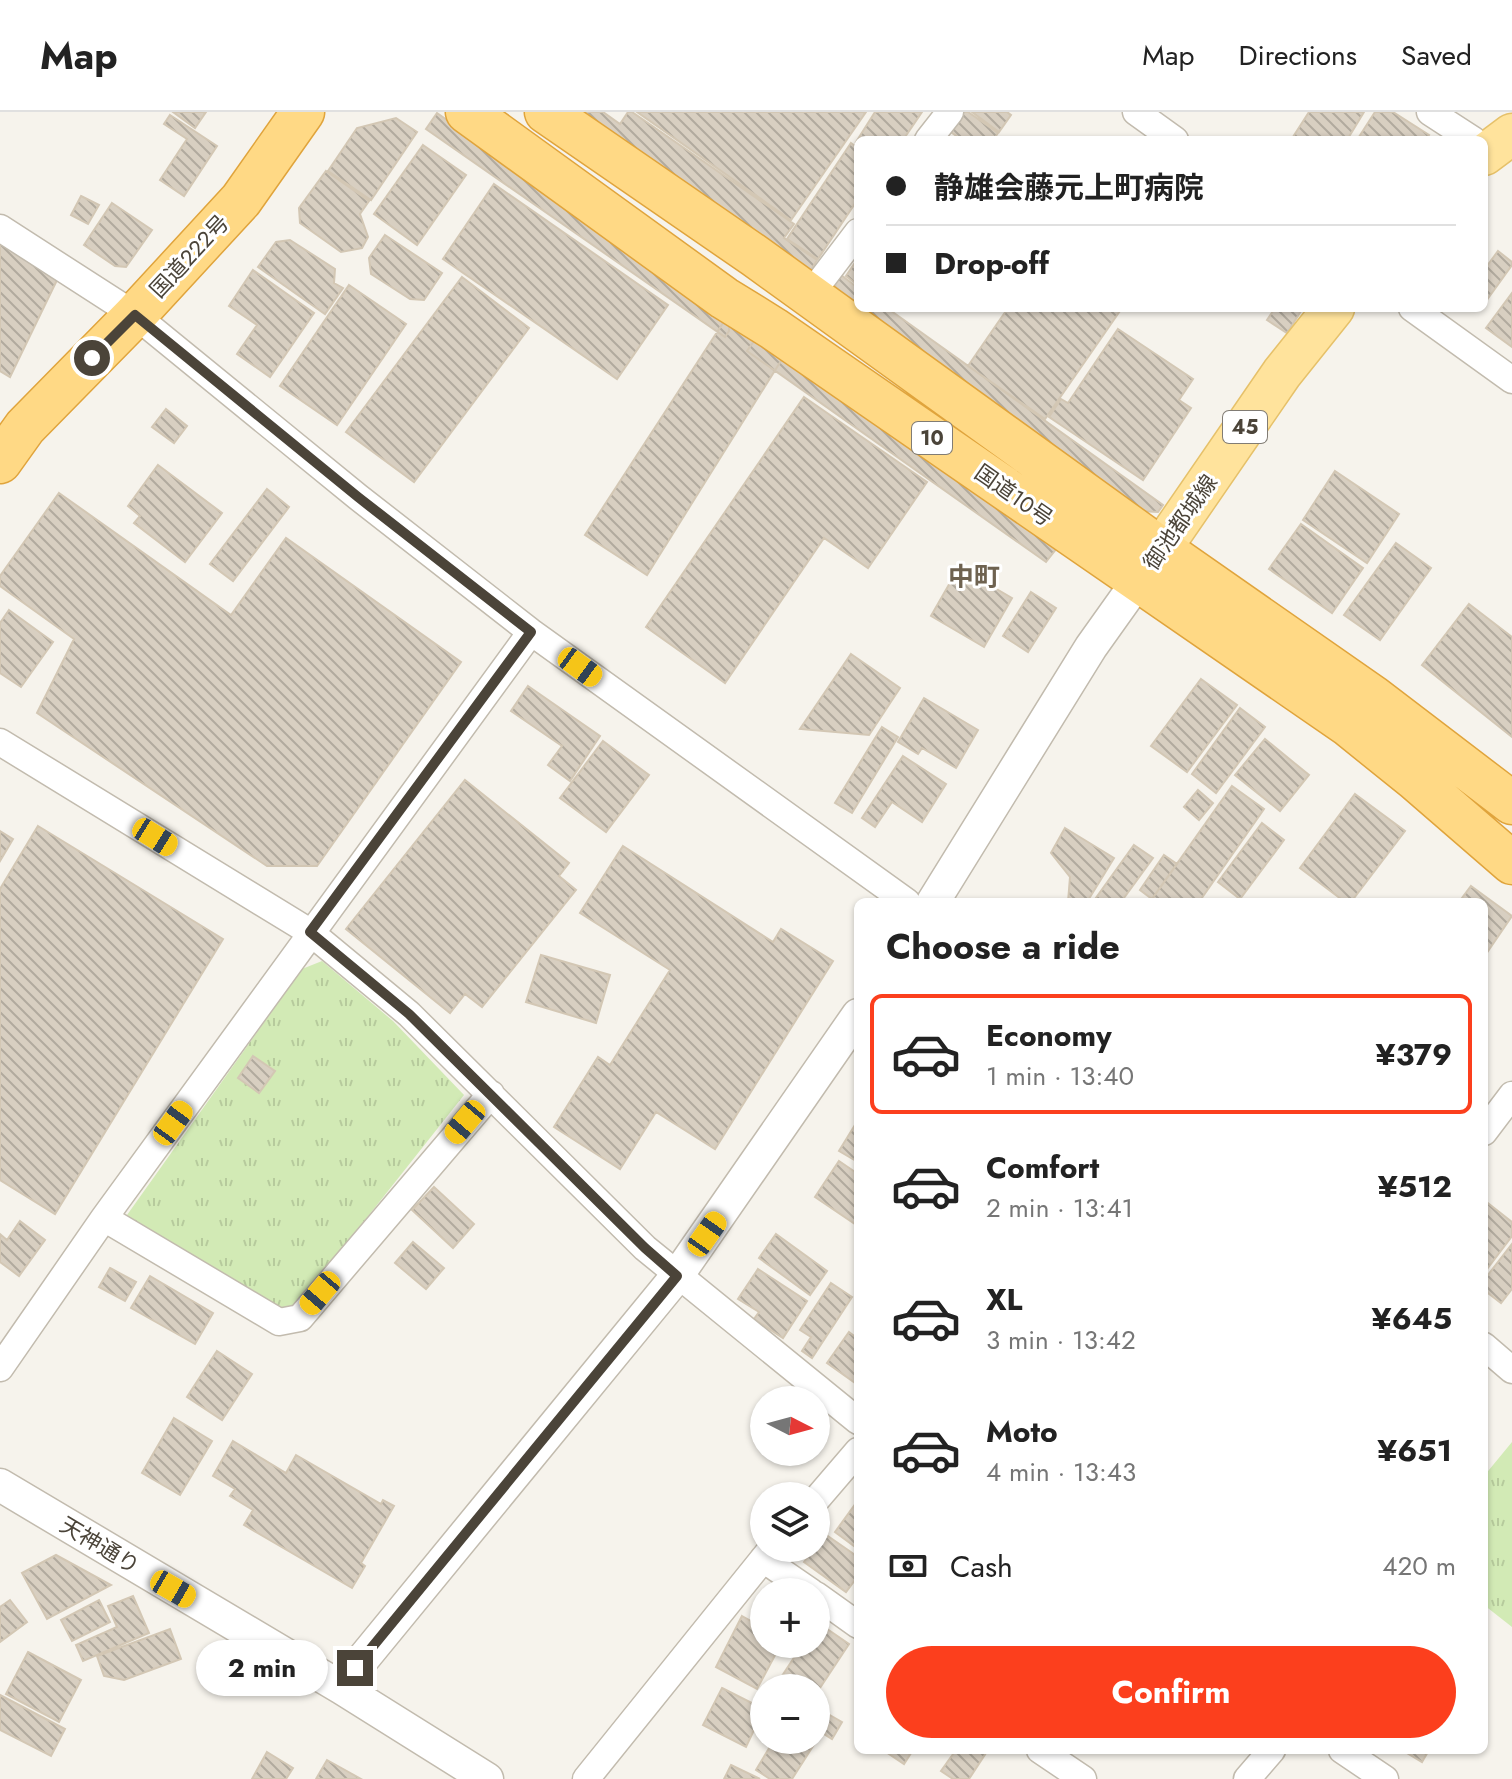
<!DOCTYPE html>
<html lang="en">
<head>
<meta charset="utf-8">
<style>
  :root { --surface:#fff; --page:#f2f2f2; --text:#222; --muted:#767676; --line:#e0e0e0; --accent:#fc3f1d }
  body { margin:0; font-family:Jost,"Noto Sans JP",sans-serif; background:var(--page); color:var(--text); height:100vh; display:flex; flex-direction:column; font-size:30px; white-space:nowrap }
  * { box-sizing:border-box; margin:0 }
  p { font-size:26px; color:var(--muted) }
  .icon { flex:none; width:44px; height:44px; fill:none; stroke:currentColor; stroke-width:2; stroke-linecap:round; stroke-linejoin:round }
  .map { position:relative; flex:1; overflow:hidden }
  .panel { position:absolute; left:854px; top:786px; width:634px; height:856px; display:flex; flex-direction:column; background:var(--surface); border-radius:12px; box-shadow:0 2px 6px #0004 }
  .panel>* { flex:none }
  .top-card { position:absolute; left:854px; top:24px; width:634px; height:176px; border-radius:12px; box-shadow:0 2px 6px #0004; display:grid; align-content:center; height:176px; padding:0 32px; background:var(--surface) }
  .needle { width:52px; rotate:96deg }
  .buttons { position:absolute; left:750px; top:1274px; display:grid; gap:16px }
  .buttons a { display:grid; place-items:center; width:80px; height:80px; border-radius:50%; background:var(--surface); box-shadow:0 2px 6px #0004; font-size:40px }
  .end { position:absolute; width:36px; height:36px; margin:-18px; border:10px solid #4b4439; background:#fff; box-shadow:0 0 0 4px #fff }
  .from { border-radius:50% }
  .bubble { position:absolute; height:56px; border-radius:28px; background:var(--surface); box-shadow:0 2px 6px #0004; font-size:26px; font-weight:700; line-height:56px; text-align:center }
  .car { position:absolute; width:24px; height:48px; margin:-24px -12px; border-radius:10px; box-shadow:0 0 6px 2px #0007; background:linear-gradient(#f5c518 24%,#345 0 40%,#f5c518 0 76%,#345 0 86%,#f5c518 0) }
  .top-card b { display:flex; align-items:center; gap:28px; height:76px; font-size:30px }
  .top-card b+b { border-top:2px solid var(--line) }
  .top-card i { width:20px; height:20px; background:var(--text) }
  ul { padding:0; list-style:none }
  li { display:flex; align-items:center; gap:24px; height:120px; margin:0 16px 12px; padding:0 16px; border:4px solid transparent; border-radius:12px }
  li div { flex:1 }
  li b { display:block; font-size:30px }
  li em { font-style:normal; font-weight:700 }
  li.current { border-color:var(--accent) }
  li>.icon { width:72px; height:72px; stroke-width:1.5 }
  h2 { padding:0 32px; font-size:36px; line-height:96px }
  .pay { display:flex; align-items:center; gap:20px; height:88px; padding:0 32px; font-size:30px }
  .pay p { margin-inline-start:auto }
  .action { display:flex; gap:16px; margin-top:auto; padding:16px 32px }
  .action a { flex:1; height:92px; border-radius:48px; background:var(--accent); color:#fff; font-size:32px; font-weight:700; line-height:92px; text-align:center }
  header { display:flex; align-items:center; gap:48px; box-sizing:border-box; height:112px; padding:0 40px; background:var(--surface); border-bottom:2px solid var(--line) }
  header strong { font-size:38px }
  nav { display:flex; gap:44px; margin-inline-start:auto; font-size:28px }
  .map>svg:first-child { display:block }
  .park { fill:url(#park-tufts) }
  .building { fill:url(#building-back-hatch); stroke:#d3c7b4; stroke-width:2 }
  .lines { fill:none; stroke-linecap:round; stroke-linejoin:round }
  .minor-casing { stroke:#c2bbae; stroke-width:29 }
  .tertiary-casing { stroke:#c2bbae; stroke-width:35 }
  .primary-casing { stroke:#e6c16a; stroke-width:43 }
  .trunk-casing { stroke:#e0a43c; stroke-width:45 }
  .minor { stroke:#fff; stroke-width:26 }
  .tertiary { stroke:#fff; stroke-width:32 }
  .primary { stroke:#ffe39c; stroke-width:40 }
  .trunk { stroke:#ffd985; stroke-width:42 }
  .route { stroke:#4b4439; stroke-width:10 }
  .labels { text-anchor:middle; stroke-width:6; stroke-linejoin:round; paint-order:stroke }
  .shield { fill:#fff; stroke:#817c74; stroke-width:2 }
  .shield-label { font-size:20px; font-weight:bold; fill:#4b4439 }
  .street-label { font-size:22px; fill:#4b4439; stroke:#fff }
  .quarter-label { font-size:26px; font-weight:bold; fill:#6e6250; stroke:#fff }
</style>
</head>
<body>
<header>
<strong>Map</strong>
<nav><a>Map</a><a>Directions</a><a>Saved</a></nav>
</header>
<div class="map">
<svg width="1512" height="1667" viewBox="0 0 1512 1667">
  <defs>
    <pattern id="park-tufts" width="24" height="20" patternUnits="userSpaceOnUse" patternTransform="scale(2)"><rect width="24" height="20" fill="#d2eab5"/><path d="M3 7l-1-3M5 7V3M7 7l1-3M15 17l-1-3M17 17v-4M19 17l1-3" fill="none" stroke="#b6ca9c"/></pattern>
    <pattern id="building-back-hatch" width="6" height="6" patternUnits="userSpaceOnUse" patternTransform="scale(2)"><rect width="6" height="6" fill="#d8cfc1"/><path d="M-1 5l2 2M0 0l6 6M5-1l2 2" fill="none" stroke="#b1aa9e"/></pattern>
  </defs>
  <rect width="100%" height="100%" fill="#f6f3ec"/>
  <path class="park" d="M322,849L393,909L464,983L297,1194L274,1198L138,1118L127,1103L302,857Z
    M1512,1330V1515L1484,1493V1364Z"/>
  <path class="building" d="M173,0H206L195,16Z
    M575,0H603L620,12L628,0H632L794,112L784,126L817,148L811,158L802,157Z
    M637,0H866L791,108Z
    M875,0H922L903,28H858V31L856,30Z
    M962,0H968L998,21L993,28H962L948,18Z
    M972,0H1007L1011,3L999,20Z
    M1309,0H1364L1347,28H1291Z
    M1375,0H1393L1429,23L1425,28H1357Z
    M437,1L729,204V219L725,225L426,17Z
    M170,3L217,34L184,84L160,68L187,27L164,12Z
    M396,6L417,20L371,88L328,59L357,16Z
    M851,31L858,36V87L818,147L787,127Z
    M423,33L466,63L417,133L374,102Z
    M326,59L369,89L360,102L368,125L362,136L341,140L300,111L299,96Z
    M494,72L668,193L617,267L443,147Z
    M81,84L99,93L88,112L71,103Z
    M112,91L152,118L126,155L115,154L84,133Z
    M385,123L442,161L424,188L410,187L371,162L369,146Z
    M290,128L335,157L334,171L343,176L325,202L258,155L276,130Z
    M0,130L57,168L10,265L0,259Z
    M1498,139L1512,150V153L1484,192V158Z
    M858,146V173L846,164Z
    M253,158L314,201L270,265L237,242L257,213L229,194Z
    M841,163L858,176V196H887L1163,393L1158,400L1140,399L838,183L835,172Z
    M462,165L529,216L414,370L346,320Z
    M349,173L406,212L337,313L280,274Z
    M1512,181V235L1486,216Z
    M738,188L784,244L647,463L585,423Z
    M1008,196H1122L1045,307L968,254Z
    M1275,196H1303L1287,221L1267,208Z
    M1118,217L1193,267L1179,288L1191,296L1143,368L1049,305L1061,287L1068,291Z
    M757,225L1057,436L1046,450L747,239Z
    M804,285L927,370L868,456L824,426L725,571L646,515Z
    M166,297L187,314L174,331L152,315Z
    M158,353L222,401L185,450L134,411L140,404L128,394Z
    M1335,359L1399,402L1367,451L1303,408Z
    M267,377L289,395L233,469L210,452Z
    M59,381L231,503L286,426L461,550L317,754H267L37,601L74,527L0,474V464Z
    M1301,412L1363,456L1332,501L1269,457Z
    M1396,431L1431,456L1380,528L1344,503Z
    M959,455L1012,486L984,535L931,504Z
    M1031,480L1056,496L1028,540L1003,524Z
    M1469,492L1512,525V625L1422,553Z
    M9,498L53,530L21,575L0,561V511Z
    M851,542L900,576L869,623L800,617Z
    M1201,567L1237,593L1187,660L1151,634Z
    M528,574L600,624L570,669L548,653L562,634L511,599Z
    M924,586L978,618L956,656L922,636L918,642L898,630Z
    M1240,596L1265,615L1216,681L1192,662Z
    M882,615L898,625L852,701L835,691Z
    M1265,627L1309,663L1280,699L1235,663Z
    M603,629L649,663L606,720L560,686Z
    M903,644L946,672L922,710L892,690L875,715L862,706Z
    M465,668L569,751L559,764L576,778L482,895L465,882L450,901L346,817Z
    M1232,674L1264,697L1199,790H1157L1152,787Z
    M1198,678L1213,691L1199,708L1184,695Z
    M1355,682L1405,719L1351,790H1345L1300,756Z
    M1262,711L1284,728L1240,787L1218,770Z
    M38,714L223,827L55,1102L0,1068V777Z
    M1065,716L1114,746L1087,790H1068L1070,765L1051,741Z
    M0,719L13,727L0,749Z
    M1134,733L1153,746L1121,790H1093Z
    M623,734L773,830L781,817L833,849L715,1037L656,1000L620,1057L554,1015L598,945L610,953L670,858L580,801Z
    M1164,743L1177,752L1152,787L1140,778Z
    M1471,774L1512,804L1484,845V790H1459Z
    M541,843L610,863L596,911L526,890Z
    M253,944L275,959L259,981L238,966Z
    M858,1008V1050L839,1039Z
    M839,1049L858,1062V1114L815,1085Z
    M434,1075L474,1112L453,1136L412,1098Z
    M1484,1088L1512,1110V1124L1484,1161Z
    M20,1109L45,1128L19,1164L0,1150V1122L7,1128Z
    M776,1122L827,1159L810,1183L759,1146Z
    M413,1130L444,1156L426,1177L395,1151Z
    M1512,1132V1177L1501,1191L1484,1178V1168Z
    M110,1156L136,1170L125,1189L99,1175Z
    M758,1157L807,1189L783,1226L754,1207L759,1200L738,1187Z
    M150,1164L213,1201L195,1232L131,1196Z
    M831,1171L852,1185L812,1246L802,1239L811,1225L800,1218Z
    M849,1220L858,1227V1273L827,1251Z
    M217,1239L252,1262L222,1308L187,1285Z
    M174,1306L212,1329L180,1383L142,1361Z
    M233,1329L286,1361L296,1343L381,1392L383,1388L394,1394L361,1451L365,1454L352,1476L244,1413L253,1398L230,1384L235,1377L213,1364Z
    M856,1391L858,1392V1437L835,1420Z
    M825,1422L858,1445V1464L846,1480L804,1450Z
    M56,1443L111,1473L47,1507L22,1461Z
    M133,1484L149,1521L83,1549L76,1533L117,1515L108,1494Z
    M10,1488L27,1510L0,1530V1495Z
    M99,1488L110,1510L72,1529L61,1508Z
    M742,1504L760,1514L764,1506V1532H781L757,1577L716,1555Z
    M817,1510L849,1532L816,1582V1576H787L778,1570L803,1532H816Z
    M170,1517L181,1547L124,1568L104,1564L97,1544Z
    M28,1540L81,1568L59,1610L6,1582Z
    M722,1576L764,1597L746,1635L703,1613Z
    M0,1583L65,1617L51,1644L0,1618Z
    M821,1598L842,1610L832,1627L816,1617V1608Z
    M774,1628L785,1631L787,1628H811L815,1631L792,1667H770L756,1658Z
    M883,1638H913L904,1652Z
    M956,1638H988L969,1667H953L941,1659Z
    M1402,1638H1429L1422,1650Z
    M267,1640L293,1656L286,1667H252Z
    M327,1648L361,1667H316Z
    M731,1653L760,1667H724Z"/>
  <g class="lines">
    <defs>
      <path id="minor" d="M1136,0L1175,28
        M1430,0L1473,28
        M928,28L950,0
        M0,116L135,203L358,385L531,520L907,790
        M810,183L858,120
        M1412,196L1512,268
        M0,630L310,820L409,902L645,1136L858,1309
        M1484,1020L1512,983
        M104,1106L279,1210L300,1206L491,982
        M1484,1234L1512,1258
        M0,1256L104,1106L531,520
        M816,1388L858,1339
        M763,1447L811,1480
        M816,1483L858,1513
        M1040,1638L1083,1667
        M1342,1638L1385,1667
        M586,1667L772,1436
        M1247,1667L1272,1638"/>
      <path id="tertiary" d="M933,790L1091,535L1138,469
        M0,1373L340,1575L487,1667
        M340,1575L677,1164L858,903"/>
      <path id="primary" d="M1484,43L1512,22
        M1143,463L1282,261L1334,196"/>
      <path id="trunk" d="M467,0L724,186L774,217L1348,613L1415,667L1512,751
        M546,0L755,144L1161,437L1373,585L1512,691
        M0,350L25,315L135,203L241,88L303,0"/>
    </defs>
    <use href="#minor" class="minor-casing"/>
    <use href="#tertiary" class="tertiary-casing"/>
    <use href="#primary" class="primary-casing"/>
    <use href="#trunk" class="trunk-casing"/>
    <use href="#minor" class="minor"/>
    <use href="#tertiary" class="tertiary"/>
    <use href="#primary" class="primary"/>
    <use href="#trunk" class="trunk"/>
  </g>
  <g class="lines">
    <path class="route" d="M92,246L135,203L358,385L531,520L310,820L409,902L645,1136L677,1164L355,1556"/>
  </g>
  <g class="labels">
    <g class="shield">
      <rect x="1223" y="299" width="44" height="32" rx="6"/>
      <rect x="912" y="310" width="40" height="32" rx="6"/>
    </g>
    <g class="shield-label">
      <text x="1245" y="322">45</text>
      <text x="932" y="333">10</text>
    </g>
    <g class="street-label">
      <text transform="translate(189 144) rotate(-47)" y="8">国道222号</text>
      <text transform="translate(1014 383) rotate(35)" y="8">国道10号</text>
      <text transform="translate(1180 410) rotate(-55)" y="8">御池都城線</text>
      <text transform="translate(100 1433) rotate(31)" y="8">天神通り</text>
    </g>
    <g class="quarter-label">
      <text x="974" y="474">中町</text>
    </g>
  </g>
</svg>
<div class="buttons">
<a><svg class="needle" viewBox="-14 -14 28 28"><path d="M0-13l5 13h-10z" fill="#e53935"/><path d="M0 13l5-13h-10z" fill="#767676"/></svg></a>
<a><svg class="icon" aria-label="layers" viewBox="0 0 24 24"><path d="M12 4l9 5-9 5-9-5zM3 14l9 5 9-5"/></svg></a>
<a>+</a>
<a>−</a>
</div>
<i class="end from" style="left:92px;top:246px"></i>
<i class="end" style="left:355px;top:1556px"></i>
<div class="bubble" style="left:196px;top:1528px;width:132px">2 min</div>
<i class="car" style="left:580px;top:555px;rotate:126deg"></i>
<i class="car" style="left:155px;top:725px;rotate:122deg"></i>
<i class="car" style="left:465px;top:1010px;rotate:220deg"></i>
<i class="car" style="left:173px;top:1011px;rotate:36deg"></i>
<i class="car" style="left:707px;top:1122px;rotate:35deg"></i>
<i class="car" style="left:320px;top:1181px;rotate:220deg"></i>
<i class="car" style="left:173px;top:1477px;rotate:120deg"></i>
<div class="top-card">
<b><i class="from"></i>静雄会藤元上町病院</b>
<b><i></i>Drop-off</b>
</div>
<section class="panel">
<h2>Choose a ride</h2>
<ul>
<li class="current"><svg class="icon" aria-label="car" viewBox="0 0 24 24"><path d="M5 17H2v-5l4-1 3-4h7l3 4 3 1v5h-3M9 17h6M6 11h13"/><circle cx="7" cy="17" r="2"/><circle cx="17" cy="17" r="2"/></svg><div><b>Economy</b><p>1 min · 13:40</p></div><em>¥379</em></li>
<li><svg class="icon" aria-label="car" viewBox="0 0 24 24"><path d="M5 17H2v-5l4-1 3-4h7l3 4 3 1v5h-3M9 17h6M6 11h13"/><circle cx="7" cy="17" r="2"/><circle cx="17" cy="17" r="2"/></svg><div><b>Comfort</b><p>2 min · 13:41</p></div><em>¥512</em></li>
<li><svg class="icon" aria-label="car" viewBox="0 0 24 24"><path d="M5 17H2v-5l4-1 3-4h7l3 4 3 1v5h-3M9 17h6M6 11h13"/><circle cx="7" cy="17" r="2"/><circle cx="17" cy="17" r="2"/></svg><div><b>XL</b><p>3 min · 13:42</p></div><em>¥645</em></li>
<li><svg class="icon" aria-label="car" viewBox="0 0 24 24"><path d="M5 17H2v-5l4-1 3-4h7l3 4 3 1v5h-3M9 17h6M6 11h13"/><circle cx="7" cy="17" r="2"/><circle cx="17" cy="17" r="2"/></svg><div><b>Moto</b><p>4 min · 13:43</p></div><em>¥651</em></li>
</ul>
<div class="pay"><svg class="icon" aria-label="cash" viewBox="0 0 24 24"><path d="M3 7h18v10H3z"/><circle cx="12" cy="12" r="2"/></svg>Cash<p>420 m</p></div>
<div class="action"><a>Confirm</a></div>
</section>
</div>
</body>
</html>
